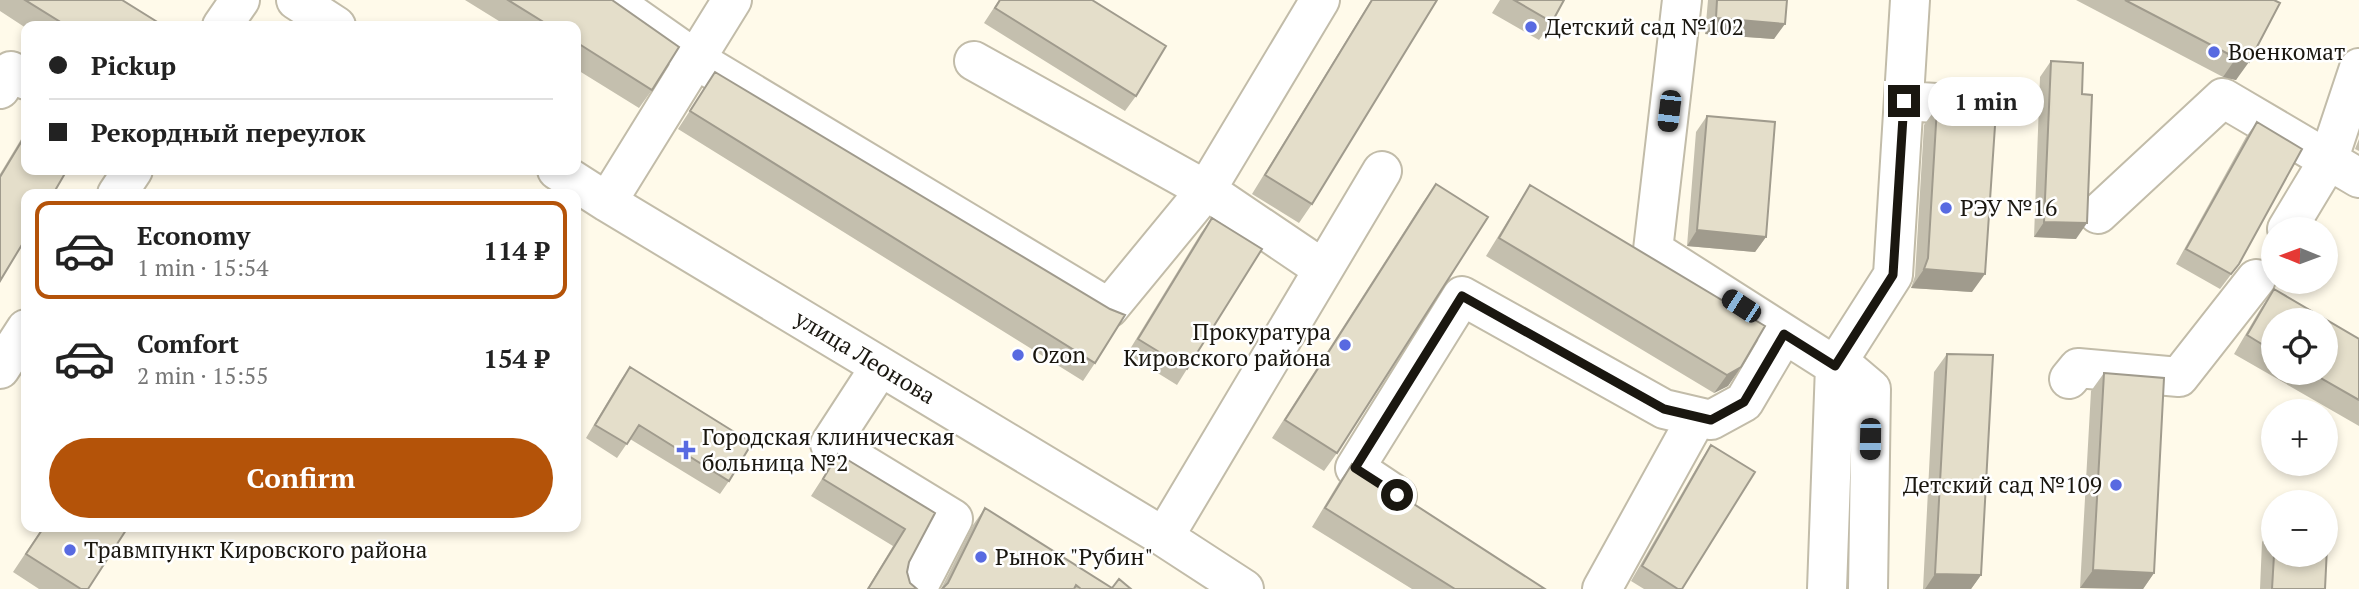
<!DOCTYPE html>
<html lang="en">
<head>
<meta charset="utf-8">
<style>
  :root { --surface:#fff; --page:#f2f2f2; --text:#222; --muted:#767676; --line:#e0e0e0; --accent:#b45309 }
  body { margin:0; font-family:"PT Serif",serif; background:var(--page); color:var(--text); height:100vh; display:flex; flex-direction:column; font-size:26px; white-space:nowrap }
  * { box-sizing:border-box; margin:0 }
  p { font-size:23px; color:var(--muted) }
  .icon { flex:none; width:38px; height:38px; fill:none; stroke:currentColor; stroke-width:2; stroke-linecap:round; stroke-linejoin:round }
  .map { position:relative; flex:1; overflow:hidden }
  .side { position:absolute; left:21px; top:189px; width:560px; height:343px; display:flex; flex-direction:column; background:var(--surface); border-radius:14px; box-shadow:0 4px 10px #0003 }
  .side>* { flex:none }
  .guide { position:absolute; left:21px; top:21px; width:560px; height:154px; border-radius:14px; box-shadow:0 4px 10px #0003; display:grid; align-content:center; height:154px; padding:0 28px; background:var(--surface) }
  .needle { width:46px; rotate:271deg }
  .fabs { position:absolute; left:2261px; top:217px; display:grid; gap:14px }
  .fabs a { display:grid; place-items:center; width:77px; height:77px; border-radius:50%; background:var(--surface); box-shadow:0 4px 10px #0003; font-size:35px }
  .end { position:absolute; width:32px; height:32px; margin:-16px; border:9px solid #1a1710; background:#fff; box-shadow:0 0 0 4px #fff }
  .from { border-radius:50% }
  .bubble { position:absolute; height:49px; border-radius:24px; background:var(--surface); box-shadow:0 4px 10px #0003; font-size:23px; font-weight:600; line-height:49px; text-align:center }
  .car { position:absolute; width:21px; height:42px; margin:-21px -10px; border-radius:9px; box-shadow:0 0 5px 2px #0007; background:linear-gradient(#222 24%,#8ab4d8 0 40%,#222 0 76%,#8ab4d8 0 86%,#222 0) }
  .guide b { display:flex; align-items:center; gap:24px; height:66px; font-size:26px }
  .guide b+b { border-top:2px solid var(--line) }
  .guide i { width:18px; height:18px; background:var(--text) }
  ul { padding:12px 0 0; list-style:none }
  li { display:flex; align-items:center; gap:21px; height:98px; margin:0 14px 10px; padding:0 14px; border:4px solid transparent; border-radius:14px }
  li div { flex:1 }
  li b { display:block; font-size:26px }
  li em { font-style:normal; font-weight:600 }
  li.active { border-color:var(--accent) }
  li>.icon { width:63px; height:63px; stroke-width:1.5 }
  .action { display:flex; gap:14px; margin-top:auto; padding:14px 28px }
  .action a { flex:1; height:80px; border-radius:42px; background:var(--accent); color:#fff; font-size:28px; font-weight:600; line-height:80px; text-align:center }
  .map>svg:first-child { display:block }
  .lines { fill:none; stroke-linecap:round; stroke-linejoin:round }
  .minor-casing { stroke:#c2bca9; stroke-width:42 }
  .minor { stroke:#fff; stroke-width:38 }
  .wall { fill:#c4bfae; fill-rule:evenodd }
  .shaded-wall { fill:#a09b8d }
  .building { fill:#e4deca; stroke:#a09b8d; stroke-width:2 }
  .route { stroke:#1a1710; stroke-width:9 }
  .poi-dot { fill:#586ae1; stroke:#fff; stroke-width:2.5 }
  .labels { text-anchor:middle; stroke-width:5; stroke-linejoin:round; paint-order:stroke }
  .poi-label { font-size:23px; fill:#1a1710; stroke:#fff; text-anchor:start }
  .street-label { font-size:23px; fill:#1a1710; stroke:#fff }
</style>
</head>
<body>
<div class="map">
<svg width="2359" height="589" viewBox="0 0 2359 589">
  <rect width="100%" height="100%" fill="#fffaea"/>
  <g class="lines">
    <defs>
      <path id="minor" d="M296,0L336,26
        M611,0L695,59L1109,308L1206,190L974,61
        M1320,0L1206,190L1323,269
        M1682,0L1653,250L1835,366
        M222,26L240,0
        M0,89L11,71L26,80
        M1904,101L1968,105
        M557,170L607,202L1164,537L1244,589
        M117,194L133,170
        M607,202L732,0
        M2098,214L2223,98L2359,178
        M2287,229L2328,161L2359,68
        M1838,361L1871,389L1868,589
        M880,367L830,444L953,519L917,589
        M0,369L26,329
        M2069,379L2078,368L2179,377L2256,279
        M1397,496L1355,468L1462,296L1664,409L1711,420L1744,402L1784,334
        M1164,537L1382,171
        M1602,589L1697,417
        M1827,589L1835,366L1893,275L1910,0"/>
    </defs>
    <use href="#minor" class="minor-casing"/>
    <use href="#minor" class="minor"/>
  </g>
  <path class="wall" d="M0,0H122L157,26H26V28L0,11Z
    M465,0H612L652,90L639,108L576,69V26H507Z
    M999,0H1092L1136,96L1125,111L984,23Z
    M1371,0H1437L1312,204L1299,223L1252,194Z
    M1500,0H1564L1552,22L1539,40L1492,13Z
    M1708,0H1787L1774,39L1705,34Z
    M2076,0H2274L2236,80L2223,77Z
    M2051,61L2082,94L2076,239L2034,237L2040,77Z
    M715,72L1095,363L1083,381L678,129Z
    M1937,107L1972,292L1911,288L1915,276L1924,125Z
    M1707,116L1766,237L1755,252L1687,246L1696,132Z
    M2257,122L2239,264L2220,289L2176,264L2246,137Z
    M26,131V170L0,281V174Z
    M2359,139V151L2355,149Z
    M1436,184L1337,453L1324,471L1272,438L1423,202Z
    M1530,185L1741,367L1728,386L1714,393L1486,256L1518,204Z
    M1212,218L1187,369L1177,385L1127,354L1201,233Z
    M2274,289L2359,339V426L2234,354L2261,308ZM2273,320L2326,373H2273Z
    M1947,354L1981,575L1971,589H1923L1934,372Z
    M630,367L729,481L720,494L630,439L617,458L586,438L620,381Z
    M2104,373L2154,573L2143,589L2080,588L2091,391Z
    M1711,445L1682,589H1644L1631,581L1701,460Z
    M838,454L935,513L909,562L907,572L910,583L917,589H867L893,546L811,496Z
    M1352,464L1545,589H1412L1312,527L1339,482Z
    M985,508L1112,588L1131,589H941L973,525Z
    M43,527H128L88,589H39L13,572Z
    M2273,527V555H2326L2325,589H2260L2262,542Z"/>
  <path class="shaded-wall" d="M1716,18L1785,24L1774,39L1705,34Z
    M2236,58L2249,62L2236,80L2223,77Z
    M2044,222L2087,223L2076,239L2034,237Z
    M1697,230L1766,237L1755,252L1687,246Z
    M1924,269L1985,274L1972,292L1911,288Z
    M1741,367L1728,386L1714,393L1727,375Z
    M2093,570L2154,573L2143,589L2080,588Z
    M1935,574L1981,575L1971,589H1925Z"/>
  <path class="building" d="M25,0H122L159,23L157,26H67Z
    M508,0H612L679,47L652,90L576,42V26H550Z
    M1000,0H1092L1166,46L1136,96L995,8Z
    M1372,0H1437L1312,204L1265,175Z
    M1514,0H1564L1552,22Z
    M1717,0H1787L1785,24L1716,18Z
    M2125,0H2274L2280,3L2249,62L2236,58Z
    M2051,61L2083,63L2082,94L2092,95L2087,223L2044,222Z
    M715,72L1110,309L1125,315L1095,363L690,111Z
    M1937,107L1996,111L1985,274L1924,269L1928,258Z
    M1707,116L1775,122L1766,237L1697,230Z
    M2257,122L2302,149L2239,264L2231,274L2186,249Z
    M26,134V170H67L53,194H26V238L0,281V177Z
    M1436,184L1488,217L1337,453L1285,420Z
    M1530,185L1765,326L1741,367L1727,375L1499,238Z
    M1212,218L1262,249L1187,369L1138,339Z
    M2274,289L2359,339V400L2312,373H2326V320H2273V351L2247,335Z
    M1947,354L1993,355L1981,575L1935,574Z
    M630,367L752,443L729,481L639,425L627,444L595,425Z
    M2104,373L2164,378L2154,573L2093,570Z
    M1711,445L1755,472L1682,589H1678L1642,566Z
    M838,454L935,513L909,562L907,572L910,583L917,589H868L905,529L823,479Z
    M1352,464L1545,589H1455L1325,508Z
    M985,508L1112,588L1119,579L1131,589H1081L1076,585L1074,589H942L948,583Z
    M2326,526H2328L2325,589H2272L2274,555H2326Z
    M44,527H128L88,589H81L26,554Z"/>
  <g class="lines">
    <path class="route" d="M1397,495L1355,468L1462,296L1664,409L1711,420L1744,402L1784,334L1835,366L1893,275L1904,101"/>
  </g>
  <g class="poi-dot">
    <circle cx="1531" cy="27" r="7"/>
    <circle cx="2214" cy="52" r="7"/>
    <circle cx="1946" cy="208" r="7"/>
    <circle cx="1345" cy="345" r="7"/>
    <circle cx="1018" cy="355" r="7"/>
    <path d="M682.5 439.5h7v7h7v7h-7v7h-7v-7h-7v-7h7z"/>
    <circle cx="2116" cy="485" r="7"/>
    <circle cx="70" cy="550" r="7"/>
    <circle cx="981" cy="557" r="7"/>
  </g>
  <g class="labels">
    <g class="poi-label">
      <text x="1545" y="35">Детский сад №102</text>
      <text x="2228" y="60">Военкомат</text>
      <text x="1960" y="216">РЭУ №16</text>
      <text x="1331" y="340" text-anchor="end">Прокуратура<tspan x="1331" dy="26">Кировского района</tspan></text>
      <text x="1032" y="363">Ozon</text>
      <text x="702" y="445">Городская клиническая<tspan x="702" dy="26">больница №2</tspan></text>
      <text x="2102" y="493" text-anchor="end">Детский сад №109</text>
      <text x="84" y="558">Травмпункт Кировского района</text>
      <text x="995" y="565">Рынок "Рубин"</text>
    </g>
    <g class="street-label">
      <text transform="translate(865 357) rotate(31)" y="8">улица Леонова</text>
    </g>
  </g>
</svg>
<div class="fabs">
<a><svg class="needle" viewBox="-14 -14 28 28"><path d="M0-13l5 13h-10z" fill="#e53935"/><path d="M0 13l5-13h-10z" fill="#767676"/></svg></a>
<a><svg class="icon" aria-label="locate" viewBox="0 0 24 24"><circle cx="12" cy="12" r="6"/><path d="M12 2v4M12 18v4M2 12h4M18 12h4"/></svg></a>
<a>+</a>
<a>−</a>
</div>
<i class="end from" style="left:1397px;top:495px"></i>
<i class="end" style="left:1904px;top:101px"></i>
<div class="bubble" style="left:1928px;top:77px;width:116px">1 min</div>
<i class="car" style="left:1669px;top:111px;rotate:187deg"></i>
<i class="car" style="left:1741px;top:306px;rotate:303deg"></i>
<i class="car" style="left:1870px;top:439px;rotate:181deg"></i>
<div class="guide">
<b><i class="from"></i>Pickup</b>
<b><i></i>Рекордный переулок</b>
</div>
<section class="side">
<ul>
<li class="active"><svg class="icon" aria-label="car" viewBox="0 0 24 24"><path d="M5 17H2v-5l4-1 3-4h7l3 4 3 1v5h-3M9 17h6M6 11h13"/><circle cx="7" cy="17" r="2"/><circle cx="17" cy="17" r="2"/></svg><div><b>Economy</b><p>1 min · 15:54</p></div><em>114 ₽</em></li>
<li><svg class="icon" aria-label="car" viewBox="0 0 24 24"><path d="M5 17H2v-5l4-1 3-4h7l3 4 3 1v5h-3M9 17h6M6 11h13"/><circle cx="7" cy="17" r="2"/><circle cx="17" cy="17" r="2"/></svg><div><b>Comfort</b><p>2 min · 15:55</p></div><em>154 ₽</em></li>
</ul>
<div class="action"><a>Confirm</a></div>
</section>
</div>
</body>
</html>
